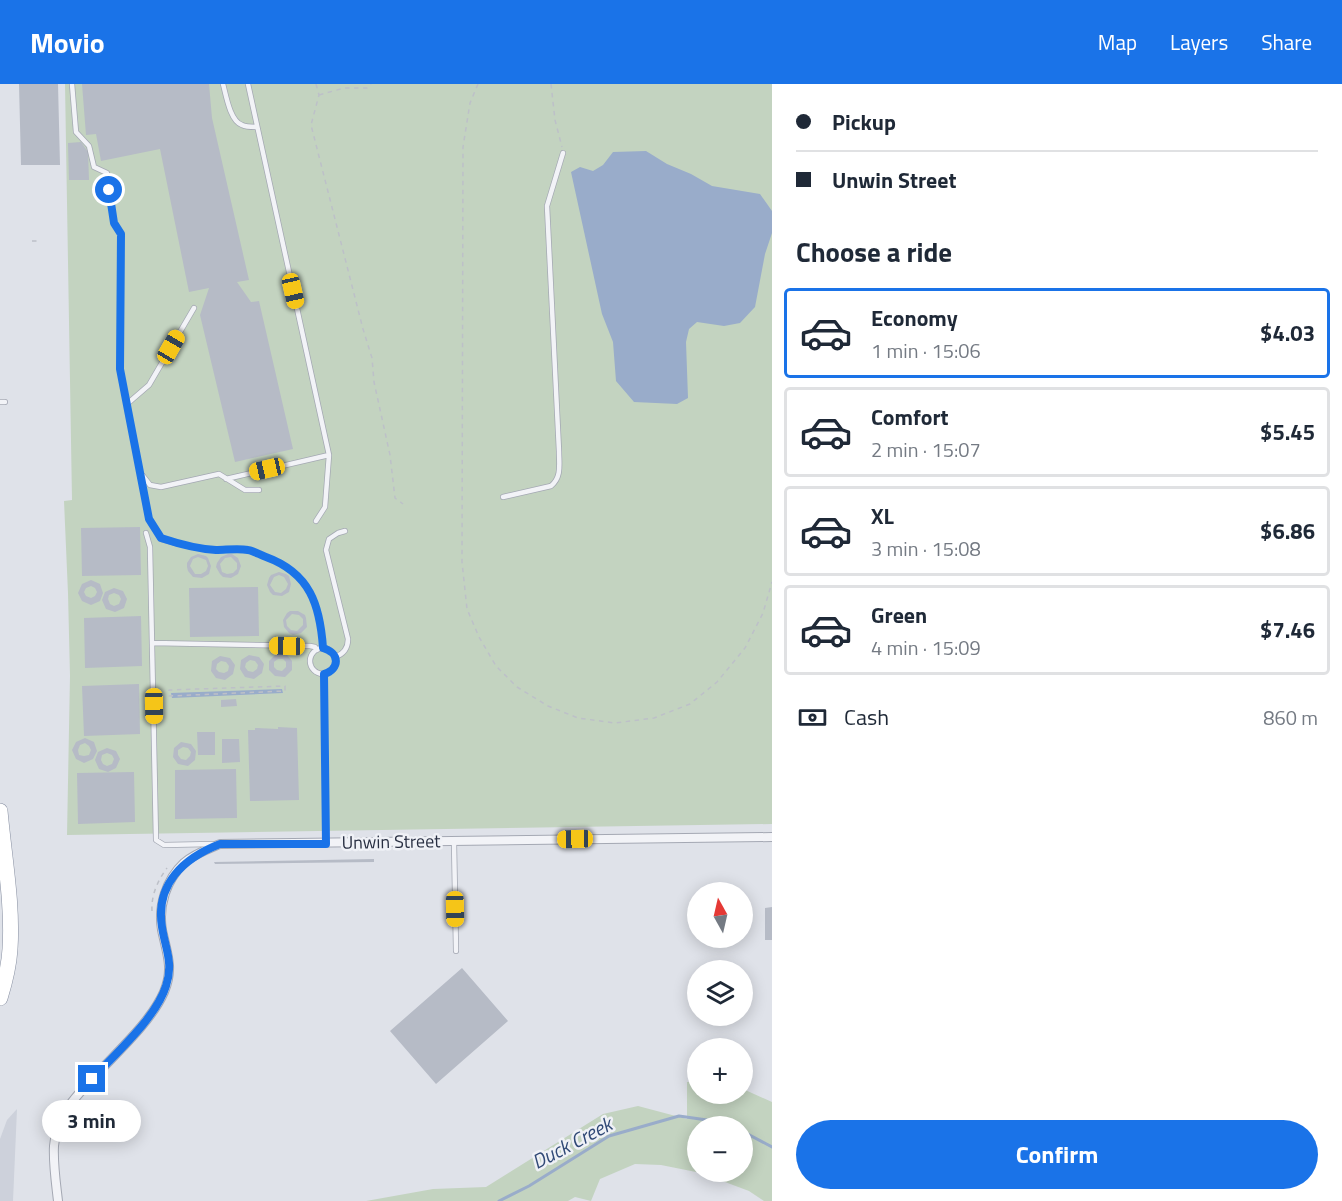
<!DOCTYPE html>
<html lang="en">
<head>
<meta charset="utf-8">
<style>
  :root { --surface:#fff; --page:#f2f2f3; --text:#1f2937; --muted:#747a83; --line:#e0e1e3; --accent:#1a73e8 }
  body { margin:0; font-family:"Titillium Web",sans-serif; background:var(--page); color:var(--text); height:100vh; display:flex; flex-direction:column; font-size:22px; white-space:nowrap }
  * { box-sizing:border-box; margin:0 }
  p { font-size:20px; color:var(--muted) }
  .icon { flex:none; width:33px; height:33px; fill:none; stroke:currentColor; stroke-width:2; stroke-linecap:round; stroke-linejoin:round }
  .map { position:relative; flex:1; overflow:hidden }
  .drawer { display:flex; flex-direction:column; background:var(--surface); width:570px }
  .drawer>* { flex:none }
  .hud { display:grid; align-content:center; height:132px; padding:0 24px; background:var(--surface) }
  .needle { width:39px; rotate:352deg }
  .fabs { position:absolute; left:687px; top:798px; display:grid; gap:12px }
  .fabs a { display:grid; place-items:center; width:66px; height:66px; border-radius:50%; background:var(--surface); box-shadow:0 3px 15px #0003; font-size:30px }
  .end { position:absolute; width:27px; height:27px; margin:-14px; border:8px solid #1a73e8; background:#fff; box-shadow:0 0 0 3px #fff }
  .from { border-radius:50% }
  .bubble { position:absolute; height:42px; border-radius:21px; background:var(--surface); box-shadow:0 3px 15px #0003; font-size:20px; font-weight:700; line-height:42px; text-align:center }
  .car { position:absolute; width:18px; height:36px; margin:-18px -9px; border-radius:8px; box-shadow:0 0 4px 2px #0007; background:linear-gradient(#f5c518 24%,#345 0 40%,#f5c518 0 76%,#345 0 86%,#f5c518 0) }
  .hud b { display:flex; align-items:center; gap:21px; height:57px; font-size:22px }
  .hud b+b { border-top:2px solid var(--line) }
  .hud i { width:15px; height:15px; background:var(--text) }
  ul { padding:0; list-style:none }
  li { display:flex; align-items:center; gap:18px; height:90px; margin:0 12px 9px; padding:0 12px; border:3px solid var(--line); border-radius:6px }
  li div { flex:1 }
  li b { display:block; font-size:22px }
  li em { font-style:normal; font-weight:700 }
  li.current { border-color:var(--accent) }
  li>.icon { width:54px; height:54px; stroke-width:1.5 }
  h2 { padding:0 24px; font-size:27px; line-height:72px }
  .pay { display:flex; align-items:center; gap:15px; height:66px; padding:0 24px; font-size:22px }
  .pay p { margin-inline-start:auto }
  .cta { display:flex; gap:12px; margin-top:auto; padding:12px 24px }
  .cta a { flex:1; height:69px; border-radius:36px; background:var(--accent); color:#fff; font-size:24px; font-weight:700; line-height:69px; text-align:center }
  header { display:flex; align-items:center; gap:36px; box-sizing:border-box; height:84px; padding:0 30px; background:var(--accent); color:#fff }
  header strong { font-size:28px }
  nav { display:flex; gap:33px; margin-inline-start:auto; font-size:21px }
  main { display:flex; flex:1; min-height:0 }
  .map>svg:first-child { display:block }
  .built { fill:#cdd1db }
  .green { fill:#c3d3c0; fill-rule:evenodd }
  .water { fill:#99acca }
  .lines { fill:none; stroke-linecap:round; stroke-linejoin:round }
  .stream { stroke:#99acca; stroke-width:3 }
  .building { fill:#b6bbc6; fill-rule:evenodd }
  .lane-casing { stroke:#a4a8b3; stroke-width:6 }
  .street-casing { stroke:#a4a8b3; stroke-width:10 }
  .highway-casing { stroke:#868ea0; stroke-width:16 }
  .path { stroke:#bdc0c8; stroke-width:1.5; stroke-dasharray:4.5 4.5; stroke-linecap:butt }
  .lane { stroke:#f2f3f7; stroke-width:4.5 }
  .street { stroke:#f2f3f7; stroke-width:8 }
  .highway { stroke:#fff; stroke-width:15 }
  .route { stroke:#1a73e8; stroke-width:8 }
  .labels { text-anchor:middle; stroke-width:5; stroke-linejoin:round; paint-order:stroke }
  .street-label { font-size:18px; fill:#272e41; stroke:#eff1f6 }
  .water-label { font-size:20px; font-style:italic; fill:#304976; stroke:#eff1f6 }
</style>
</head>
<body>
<header>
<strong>Movio</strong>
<nav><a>Map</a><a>Layers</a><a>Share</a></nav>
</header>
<main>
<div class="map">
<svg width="772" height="1117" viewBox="0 0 772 1117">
  <rect width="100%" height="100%" fill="#dfe2e9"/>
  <path class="built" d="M17,1025L13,1117H0V1055L7,1036Z"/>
  <path class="green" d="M65,0H772V740L67,751L70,592L68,509L64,417L72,416Z
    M687,998H697L698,1010H742L743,1005L772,1018V1117H764L749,1107L701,1089L661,1081L635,1080L600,1095L591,1117L575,1113L568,1117H366L433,1105L486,1103L603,1030L638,1022L687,1035ZM742,1042V1088H698V1042Z"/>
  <path class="water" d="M646,67L667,80L691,90L712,102L760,110L772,127V149L765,170L755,223L740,239L724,242L697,238L689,245L686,258L688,314L677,320L634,318L616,297L613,258L602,230L571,88L580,83L593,87L603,81L613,68Z
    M282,605L283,609L172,614L171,609Z"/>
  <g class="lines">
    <path class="stream" d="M742,1047L772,1063
      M499,1117L529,1102L609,1052L679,1032L728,1039L734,1042"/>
  </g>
  <path class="building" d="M19,0H58L60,81H21Z
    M82,0H209L212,34L249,196L237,198L251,218L259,217L293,365L235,378L200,231L209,204L189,208L160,65L101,77L96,50L86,51Z
    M81,58L88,68L89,96H69L68,59Z
    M140,443L141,491L82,492L81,444Z
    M198,470L206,472L208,474L211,482L209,490L202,494L193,493L188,487L187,483V479L191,473ZM198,473L206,476L208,482L206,487L201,490H195L190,482L193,475Z
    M228,470H232L238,474L241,482L238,490L231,494L223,493L220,490L216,483L217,479L221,473ZM231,473L237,479V485L233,489L227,490L222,488L220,480L225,474Z
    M279,488L286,490L289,492L291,500L289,508L282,512L273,511L270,508L267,501L269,494L271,491ZM279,491L284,493L288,500L286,505L281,509L275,508L270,501L274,493Z
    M91,496L100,500L103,509L100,517L91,521L82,517L78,509L82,500ZM91,502L95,504L97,508L95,512L91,514L86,512L84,508L86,504Z
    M258,503L259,552L190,553L189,504Z
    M114,504L123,507L127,515L124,524L115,528L106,525L102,516L105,508ZM114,509L119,511L121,515L119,520L114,522L110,520L108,515L109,511Z
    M290,527H298L305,531L306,534L307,543L301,549L293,551L289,549L284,543L283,536L287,529ZM292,530L299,531L303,535V541L297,547L291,546L287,542L286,536Z
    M141,532L142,582L85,584L84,534Z
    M276,570H286L292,577V586L285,593L275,592L269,586V577ZM278,575H283L286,578V583L282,587L277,586L274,583V578Z
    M249,571L259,573L264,580L262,589L254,595L245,593L240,585L241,576ZM250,576L255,577L258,581L257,585L253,588L248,587L245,583L246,579Z
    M220,572L230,574L235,581L233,590L225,596L216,594L211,587L212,577ZM221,577L226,578L229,582L228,587L224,589L219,588L216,585L217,580Z
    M139,600L140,650L84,652L82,602Z
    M236,615L237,622L221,623V616Z
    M278,643L297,644L299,716L250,717L248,646H255V644H257L278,645Z
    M197,648H215V671H198Z
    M85,654L94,658L97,667L93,675L84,679L76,675L72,666L76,658ZM85,659L89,662L91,666L89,671L84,672L79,671L78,666L80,661Z
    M222,655H239L240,678L222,679Z
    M181,658L191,660L196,667L195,676L188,682L178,680L173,673L174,664ZM183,663L188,664L191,668L190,672L186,676L181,675L178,671V666Z
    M107,664L116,667L120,675L116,684L108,688L99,685L95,676L98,668ZM107,669L112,671L114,675L112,680L107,682L103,680L101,676L102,671Z
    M236,685L237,734L175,735V686Z
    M134,688L135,738L78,740L77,689Z
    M374,775V778L215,780L214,778Z
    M772,823V856H765V824Z
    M462,884L508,937L436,1000L390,947Z"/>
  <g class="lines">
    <defs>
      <path id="lane" d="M72,0L76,48L89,62L94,83L107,89L114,139L121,150L120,285L149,434L161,455C179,460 197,465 216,466C226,466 238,464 248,466C254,467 260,471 266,473C310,489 320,521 323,565
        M223,0C226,11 230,37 242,41C246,43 252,43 257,43
        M0,318H5
        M127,320L149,301L194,224
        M143,392L150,401L161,403L219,390L245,406H259
        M226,395L329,371L248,0
        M503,413L551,402C562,393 559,380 559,367L547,122L563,69
        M316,437L325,423L329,371
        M146,449L150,463L156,756L164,761L213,760
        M152,559L310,562L315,563L317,566
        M310 577a13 13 0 1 1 26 0a13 13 0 1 1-26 0Z
        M335,573C344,570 348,564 348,555L326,466L329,455L338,449L345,447
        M324,590L326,758
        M454,757L456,867"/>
      <path id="street" d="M58,1117C56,1099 53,1080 54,1062C56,1033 75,1013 94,993C116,969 151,938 164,908C174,884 167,870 162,846C158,822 166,796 184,779C194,770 208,765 220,760L772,753"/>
      <path id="highway" d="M0,727C4,772 13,820 10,865C9,882 5,898 0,914"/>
    </defs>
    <use href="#lane" class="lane-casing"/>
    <use href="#street" class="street-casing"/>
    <use href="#highway" class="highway-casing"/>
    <path class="path" d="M316,0L319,11L311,41L363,245L372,274L374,298L390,371L395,414L403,420
      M478,0L470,19L463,63L462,478L467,525L479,553L496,582L517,603L548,622L578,634L615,639L654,634L690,620L717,598L745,564L763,529L772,498
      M551,0L555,36L562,63
      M319,11L344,4H367L371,0
      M32,157H39
      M285,602V607L169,612V606Z
      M152,827C151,811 158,796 167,784"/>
    <use href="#lane" class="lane"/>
    <use href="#street" class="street"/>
    <use href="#highway" class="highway"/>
  </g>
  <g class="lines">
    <path class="route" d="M92,995C115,970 156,934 166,902C174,879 165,864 162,843C155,800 184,774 220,760H326L324,590C340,585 340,569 323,564C320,521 310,489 266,473C260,471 254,467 248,466C238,464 226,466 216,466C197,465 179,460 161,454L149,435L120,285L121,150L114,139L109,106"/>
  </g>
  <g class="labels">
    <g class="street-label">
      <text transform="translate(391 758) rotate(-1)" y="6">Unwin Street</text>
    </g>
    <g class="water-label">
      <text transform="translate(572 1059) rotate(-28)" y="7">Duck Creek</text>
    </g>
  </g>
</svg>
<div class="fabs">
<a><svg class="needle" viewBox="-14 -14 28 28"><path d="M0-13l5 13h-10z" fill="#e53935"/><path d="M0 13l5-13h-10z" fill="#747a83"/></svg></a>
<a><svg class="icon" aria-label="layers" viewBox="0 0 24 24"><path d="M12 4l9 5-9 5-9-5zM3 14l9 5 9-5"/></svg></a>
<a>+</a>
<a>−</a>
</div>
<i class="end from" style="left:109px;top:106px"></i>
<i class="end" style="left:92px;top:995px"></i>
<div class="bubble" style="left:42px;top:1016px;width:99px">3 min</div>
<i class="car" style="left:293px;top:207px;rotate:167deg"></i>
<i class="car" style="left:171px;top:263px;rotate:30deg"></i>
<i class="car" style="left:267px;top:385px;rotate:257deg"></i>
<i class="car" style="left:287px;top:562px;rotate:271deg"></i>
<i class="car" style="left:154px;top:622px;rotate:179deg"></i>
<i class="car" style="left:575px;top:755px;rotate:269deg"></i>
<i class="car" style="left:455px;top:825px;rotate:179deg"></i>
</div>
<section class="drawer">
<div class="hud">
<b><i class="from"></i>Pickup</b>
<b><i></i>Unwin Street</b>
</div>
<h2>Choose a ride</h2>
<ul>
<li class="current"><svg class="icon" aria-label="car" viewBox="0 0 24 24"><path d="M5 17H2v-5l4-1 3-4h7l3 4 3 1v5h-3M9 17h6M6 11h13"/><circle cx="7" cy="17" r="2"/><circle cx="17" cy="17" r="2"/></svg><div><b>Economy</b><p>1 min · 15:06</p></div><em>$4.03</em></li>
<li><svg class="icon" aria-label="car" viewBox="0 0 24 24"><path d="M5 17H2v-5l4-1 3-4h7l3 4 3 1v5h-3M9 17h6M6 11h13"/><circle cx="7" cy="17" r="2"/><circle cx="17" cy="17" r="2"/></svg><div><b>Comfort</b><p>2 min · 15:07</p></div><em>$5.45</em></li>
<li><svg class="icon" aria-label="car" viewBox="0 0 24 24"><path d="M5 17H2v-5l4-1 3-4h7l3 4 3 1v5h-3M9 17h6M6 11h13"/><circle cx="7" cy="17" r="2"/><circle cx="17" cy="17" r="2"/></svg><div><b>XL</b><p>3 min · 15:08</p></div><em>$6.86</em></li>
<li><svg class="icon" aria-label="car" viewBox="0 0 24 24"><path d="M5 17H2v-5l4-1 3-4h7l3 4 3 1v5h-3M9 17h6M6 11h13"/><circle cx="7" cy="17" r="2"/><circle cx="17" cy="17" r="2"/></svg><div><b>Green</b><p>4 min · 15:09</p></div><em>$7.46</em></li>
</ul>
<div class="pay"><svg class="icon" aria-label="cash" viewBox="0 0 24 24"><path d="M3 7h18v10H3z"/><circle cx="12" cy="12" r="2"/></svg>Cash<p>860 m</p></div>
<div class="cta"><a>Confirm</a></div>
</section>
</main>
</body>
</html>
